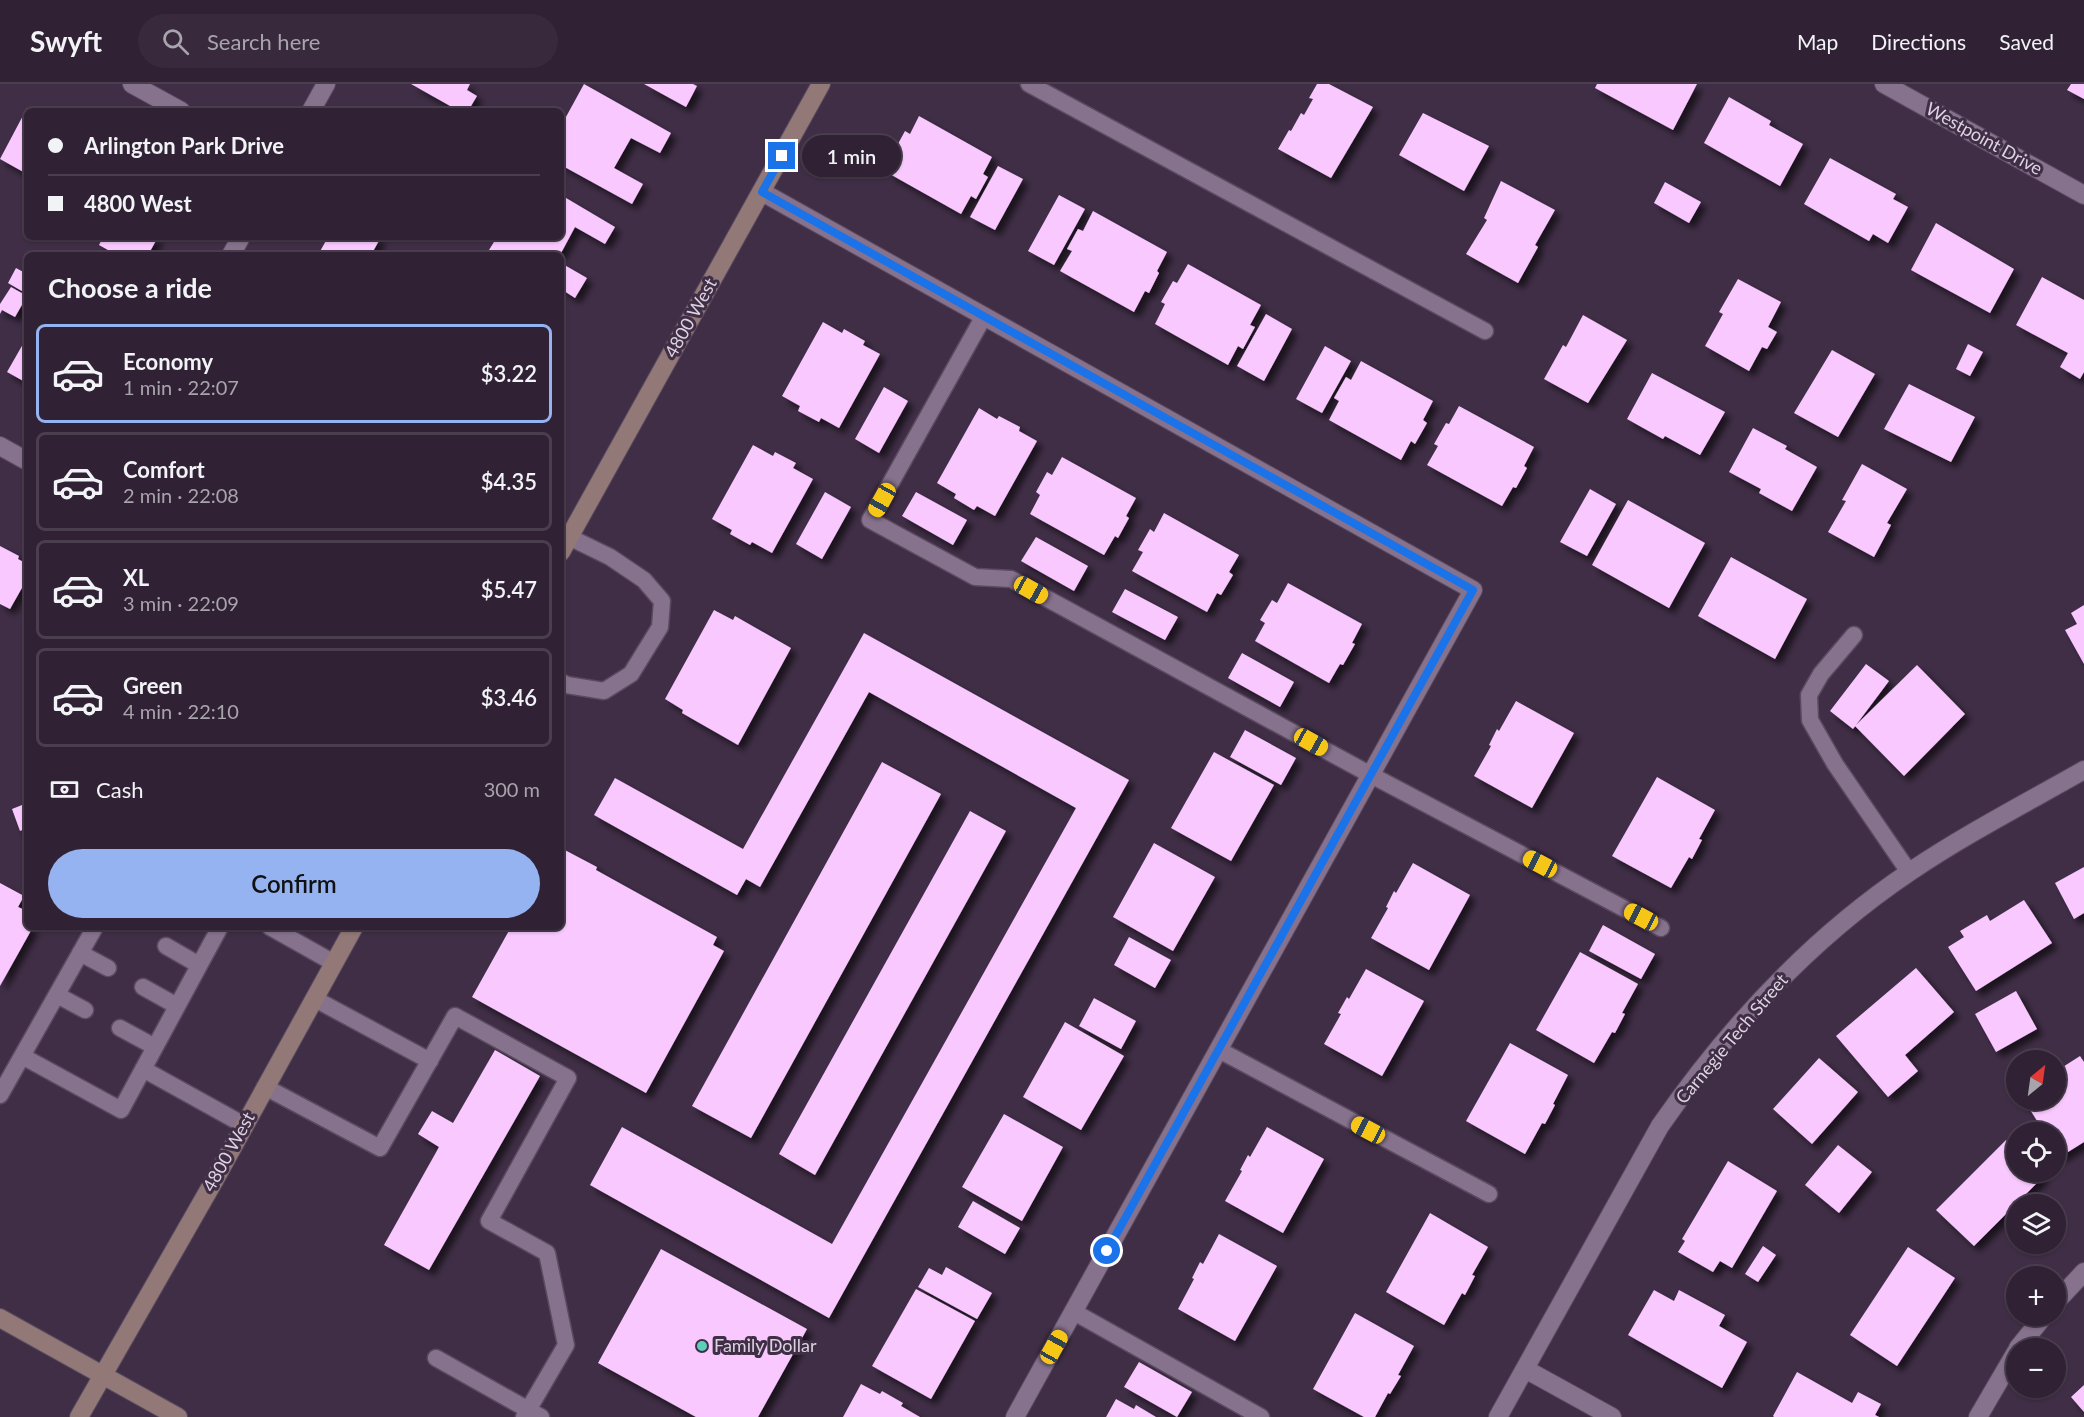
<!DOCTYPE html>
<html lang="en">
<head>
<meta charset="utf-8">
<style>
  :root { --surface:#302234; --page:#382a3c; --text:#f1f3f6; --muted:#a8a4ac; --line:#4b3f4f; --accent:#95b2f1 }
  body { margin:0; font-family:Lato,sans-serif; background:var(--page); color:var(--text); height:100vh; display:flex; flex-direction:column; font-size:22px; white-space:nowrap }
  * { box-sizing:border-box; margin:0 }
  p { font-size:20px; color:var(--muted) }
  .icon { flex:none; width:33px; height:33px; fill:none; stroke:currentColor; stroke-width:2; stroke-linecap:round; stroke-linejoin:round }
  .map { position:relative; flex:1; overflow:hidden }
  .sheet { position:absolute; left:24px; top:168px; width:540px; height:678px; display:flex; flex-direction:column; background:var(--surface); border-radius:9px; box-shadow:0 2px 4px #0004,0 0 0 2px var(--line) }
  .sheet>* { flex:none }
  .guide { position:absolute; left:24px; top:24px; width:540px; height:132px; border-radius:9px; box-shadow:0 2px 4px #0004,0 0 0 2px var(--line); display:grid; align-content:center; height:132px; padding:0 24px; background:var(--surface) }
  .needle { width:39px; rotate:29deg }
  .tools { position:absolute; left:2006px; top:966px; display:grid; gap:12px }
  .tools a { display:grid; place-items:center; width:60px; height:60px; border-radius:50%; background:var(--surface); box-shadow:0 2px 4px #0004,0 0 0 2px var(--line); font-size:30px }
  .end { position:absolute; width:27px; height:27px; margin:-14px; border:8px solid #1a73e8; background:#fff; box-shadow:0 0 0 3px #fff }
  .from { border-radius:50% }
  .bubble { position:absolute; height:42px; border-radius:21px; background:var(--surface); box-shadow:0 2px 4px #0004,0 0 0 2px var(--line); font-size:20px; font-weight:600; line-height:42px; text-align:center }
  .car { position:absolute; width:18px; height:36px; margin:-18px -9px; border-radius:8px; box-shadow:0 0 4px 2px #0007; background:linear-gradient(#f5c518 24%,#345 0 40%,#f5c518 0 76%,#345 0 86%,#f5c518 0) }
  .guide b { display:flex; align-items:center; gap:21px; height:57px; font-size:22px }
  .guide b+b { border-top:2px solid var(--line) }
  .guide i { width:15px; height:15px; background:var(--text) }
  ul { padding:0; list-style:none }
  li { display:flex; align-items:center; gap:18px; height:99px; margin:0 12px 9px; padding:0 12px; border:3px solid var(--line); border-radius:9px }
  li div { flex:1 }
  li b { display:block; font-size:22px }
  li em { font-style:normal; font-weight:600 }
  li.active { border-color:var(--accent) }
  li>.icon { width:54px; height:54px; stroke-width:1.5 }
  h2 { padding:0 24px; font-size:27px; line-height:72px }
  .pay { display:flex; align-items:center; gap:15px; height:66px; padding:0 24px; font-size:22px }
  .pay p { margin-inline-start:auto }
  .cta { display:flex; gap:12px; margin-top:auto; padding:12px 24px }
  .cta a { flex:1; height:69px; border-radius:36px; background:var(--accent); color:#111; font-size:24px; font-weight:600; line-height:69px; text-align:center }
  header { display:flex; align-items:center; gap:36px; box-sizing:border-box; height:84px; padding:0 30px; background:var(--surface); border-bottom:2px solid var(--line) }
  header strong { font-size:28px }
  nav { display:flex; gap:33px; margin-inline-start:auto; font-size:21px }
  .search { width:420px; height:54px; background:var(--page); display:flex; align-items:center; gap:15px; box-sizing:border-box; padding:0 21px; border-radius:33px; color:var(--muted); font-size:22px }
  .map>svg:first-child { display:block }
  .building { fill:#f8c8fe; filter:url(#shadow) }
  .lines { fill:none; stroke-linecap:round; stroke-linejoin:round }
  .lane-casing { stroke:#594a5f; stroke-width:19 }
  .street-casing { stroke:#594a5f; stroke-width:20 }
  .secondary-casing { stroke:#594a5f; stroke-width:20 }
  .lane { stroke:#87728e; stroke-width:16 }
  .street { stroke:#87728e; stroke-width:18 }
  .secondary { stroke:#927977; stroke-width:18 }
  .route { stroke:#1a73e8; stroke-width:8 }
  .poi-dot { fill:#5cceba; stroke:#402e46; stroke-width:2 }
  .labels { text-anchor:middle; stroke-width:6; stroke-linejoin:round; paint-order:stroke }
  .street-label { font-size:18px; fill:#ddd2e1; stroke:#402e46 }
  .poi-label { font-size:18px; fill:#ddd2e1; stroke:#402e46; text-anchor:start }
</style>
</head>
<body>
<header>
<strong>Swyft</strong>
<div class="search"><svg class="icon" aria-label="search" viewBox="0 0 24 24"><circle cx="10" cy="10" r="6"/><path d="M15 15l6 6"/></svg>Search here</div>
<nav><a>Map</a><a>Directions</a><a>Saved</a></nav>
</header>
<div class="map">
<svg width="2084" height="1333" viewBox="0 0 2084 1333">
  <defs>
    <filter id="shadow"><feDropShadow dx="5.5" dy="5.5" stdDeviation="3" flood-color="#0009"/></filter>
  </defs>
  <rect width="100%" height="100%" fill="#402e46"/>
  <path class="building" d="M411,0H470L467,6L477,12L468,27H462L453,22L452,23Z
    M584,0L671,49L660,69L631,54L614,84L643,100L632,120L561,81V42Z
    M644,0H693L697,2L686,23Z
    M1317,0H1329L1373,23L1331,94L1278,65L1289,46L1291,47L1301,29L1304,31L1313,15L1309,14Z
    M1597,0H1697L1673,46L1595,4Z
    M2071,0H2084V15L2067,6Z
    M1729,13L1771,37L1769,41L1803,60L1780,102L1704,59Z
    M27,24V90L0,75Z
    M1423,29L1489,62L1464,107L1399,71Z
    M919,32L992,73L983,90L988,93L976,115L971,112L961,130L888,89L898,71L893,69L905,47L910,50Z
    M1830,74L1896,110L1893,115L1908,123L1888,159L1873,150L1869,157L1804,120Z
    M998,82L1023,95L995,146L970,133Z
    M1501,97L1555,126L1535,161L1538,163L1518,199L1466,170L1487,136L1484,134Z
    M1665,98L1701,118L1689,139L1654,119Z
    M561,111L615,143L605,160L575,143L560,171H498L489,166L497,153H561Z
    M1059,111L1085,125L1054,181L1028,167Z
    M1093,127L1167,168L1157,187L1159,189L1149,209L1145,207L1134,228L1060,187L1072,167L1067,165L1078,145L1083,147Z
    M1936,139L2014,185L1990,229L1911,186Z
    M103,153H158L148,171H117L99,161Z
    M328,153H381L371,171H318Z
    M561,179L587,194L575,214L561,205Z
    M1188,180L1261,221L1250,241L1255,243L1243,265L1238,262L1228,281L1155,240L1165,220L1161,218L1173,197L1177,199Z
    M16,184L27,190V210L8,199Z
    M2042,193L2084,216V288L2080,295L2060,283L2068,269L2016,241Z
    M1738,195L1781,218L1768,243L1777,248L1767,265L1762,263L1749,287L1705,262L1723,230L1719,228Z
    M11,203L27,212L15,233L2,226L0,230V220Z
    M1266,230L1292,245L1264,297L1237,282Z
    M1583,231L1627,256L1588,319L1544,295L1563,261L1566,263Z
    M823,238L842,249L844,245L865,257L863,261L880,270L839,344L821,334L819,338L798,327L800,322L782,312Z
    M27,253V299L7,288Z
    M1968,260L1983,268L1970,292L1956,285Z
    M1325,262L1351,277L1322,329L1296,315Z
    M1832,266L1875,290L1838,353L1794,329Z
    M1361,277L1433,317L1423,336L1427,339L1415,360L1411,357L1401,376L1329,336L1339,317L1334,314L1346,293L1351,296Z
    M1652,289L1725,328L1700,371L1665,352L1663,355L1627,335Z
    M1909,300L1975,333L1951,378L1884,345Z
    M884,303L908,317L879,369L855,355Z
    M1459,322L1534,363L1524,382L1527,384L1516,404L1513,403L1502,422L1427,381L1438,362L1434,360L1446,339L1449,340Z
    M979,324L997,335L999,332L1020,343L1019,347L1037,357L995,432L977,422L974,426L954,414L956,410L937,399Z
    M1753,344L1787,362L1785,365L1817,383L1792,427L1759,409L1761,405L1729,388Z
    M753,361L773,372L775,368L796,379L793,384L813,395L772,469L752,458L750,461L730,450L732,446L712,435Z
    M1062,373L1136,414L1126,432L1129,434L1118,454L1115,452L1104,471L1030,430L1040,411L1036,408L1047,388L1052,391Z
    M1862,380L1907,405L1887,439L1891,441L1874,473L1828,448L1846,417L1842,416Z
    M1590,405L1616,420L1587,472L1560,458Z
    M825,408L851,423L822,475L796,460Z
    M916,408L967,436L953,461L902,432Z
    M1628,416L1705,459L1669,524L1592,481Z
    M1164,429L1239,471L1229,488L1233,491L1221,511L1217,509L1207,528L1132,487L1143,468L1138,466L1150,445L1154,448Z
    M1036,453L1088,482L1074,507L1021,477Z
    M0,462L19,472L18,475L27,480V495L10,525L0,520Z
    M1731,473L1807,515L1775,575L1698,532Z
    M1288,499L1362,540L1352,559L1355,560L1343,581L1340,580L1329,599L1255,557L1265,539L1260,536L1272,516L1277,519Z
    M1125,505L1178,533L1165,556L1112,528Z
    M2084,521V580L2065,546L2077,540L2071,529Z
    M714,526L733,536L735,532L791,564L738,661L682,629L683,626L665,615Z
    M864,549L1129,696L829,1234L590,1101L622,1043L832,1160L1076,724L869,608L760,803L746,795L737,811L594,731L615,694L743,765Z
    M1242,569L1294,598L1280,623L1228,594Z
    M1866,580L1889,597L1853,645L1830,627Z
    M1917,581L1965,630L1904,692L1855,642Z
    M1516,617L1574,649L1532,724L1474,692L1491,662L1489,661L1497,645L1499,647Z
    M1245,646L1296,674L1281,701L1230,673Z
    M1214,668L1274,701L1231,777L1171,744Z
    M882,678L941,710L751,1054L692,1022Z
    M1657,693L1715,726L1699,755L1702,756L1692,775L1689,773L1671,804L1612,772Z
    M27,719V744L20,747L12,725Z
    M970,727L1006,747L815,1091L779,1070Z
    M1154,759L1215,793L1173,867L1113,833Z
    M561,764L597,783L596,786L717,853L713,861L724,867L646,1009L472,913L511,843H561Z
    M1413,779L1470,811L1429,886L1371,854L1388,824L1386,823L1394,807L1396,809Z
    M2084,783V829L2074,835L2055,799Z
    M0,799L24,812L18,823L27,827V843H33L0,902Z
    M2024,816L2052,859L1976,907L1948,863L1964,853L1960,847L1987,831L1990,837Z
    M1603,841L1655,870L1641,895L1589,867Z
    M1129,853L1171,876L1155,904L1114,881Z
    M1580,868L1638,900L1622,929L1625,930L1615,949L1612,948L1594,979L1536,946Z
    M1916,884L1954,928L1905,971L1918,987L1888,1013L1836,952Z
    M1366,885L1424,917L1382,992L1324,960L1341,930L1338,929L1347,913L1349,915Z
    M2016,907L2037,945L1996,968L1975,930Z
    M1094,914L1136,937L1121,965L1079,942Z
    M1065,938L1124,972L1081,1046L1023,1013Z
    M1510,959L1568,991L1553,1020L1555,1021L1545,1040L1542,1039L1525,1070L1466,1037Z
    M495,966L540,992L429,1186L384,1161L439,1063L418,1050L432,1027L453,1039Z
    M2080,972L2084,978V1058L2060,1073L2055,1066V1048H2044L2024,1016H2055V988Z
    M1819,974L1858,1008L1812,1060L1773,1025Z
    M1004,1030L1063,1063L1022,1137L962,1103Z
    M1267,1043L1324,1075L1283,1149L1225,1117L1242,1087L1240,1086L1248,1071L1250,1073Z
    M2006,1056L2016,1066V1088H2037L2043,1093L1974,1162L1936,1126Z
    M1838,1061L1872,1088L1839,1129L1805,1101Z
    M1728,1077L1777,1107L1732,1184L1720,1177L1713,1188L1678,1168L1685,1157L1682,1155Z
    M973,1117L1020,1144L1005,1170L958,1143Z
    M1430,1129L1488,1163L1472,1191L1475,1192L1465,1211L1462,1209L1444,1241L1386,1208Z
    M1219,1150L1277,1182L1235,1257L1178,1225L1194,1195L1192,1194L1200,1178L1203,1180Z
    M1763,1162L1776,1171L1758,1198L1745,1190Z
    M1908,1163L1955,1194L1897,1282L1850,1251Z
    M661,1165L807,1245L758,1333H696L598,1279Z
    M946,1183L992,1209L977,1235L918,1203L929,1184L942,1191Z
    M916,1205L975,1237L931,1315L872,1282Z
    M1654,1206L1674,1217L1679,1206L1725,1231L1719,1242L1747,1258L1722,1304L1628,1251Z
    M1355,1229L1414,1262L1398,1291L1401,1292L1390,1310L1388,1309L1375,1333H1364L1313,1305Z
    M1139,1278L1192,1308L1177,1333L1124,1303Z
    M1797,1288L1852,1319L1858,1308L1881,1320L1875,1331L1879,1333H1774L1773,1332Z
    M861,1300L880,1310L882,1307L903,1319L901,1322L920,1333H843Z
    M2084,1301V1328L2071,1313Z
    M1116,1315L1134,1325L1136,1321L1156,1333H1106Z"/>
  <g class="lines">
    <defs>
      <path id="lane" d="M1029,0L1485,247
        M984,232L870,436L975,493L1011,495L1371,691L1661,844
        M1854,551L1821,590L1809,611L1810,636L1835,680L1909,788
        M561,598L567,601L604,607L631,590L660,543L662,517L644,496L610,473L569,453
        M270,843L334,879
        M166,862L199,881
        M80,869L108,884
        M143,903L177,922
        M57,911L85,926
        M315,915L430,977
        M120,944L155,963
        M1219,966L1489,1110
        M22,972L121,1026L220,843
        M143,985L244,1041
        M265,1003L380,1064L455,932L568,994L489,1137L547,1169L566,1261L524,1333
        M0,1011L95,843
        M1074,1228L1261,1333
        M436,1274L541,1333"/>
      <path id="street" d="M132,0L181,27
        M1884,0L2084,111
        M311,27L326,0
        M762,108L1473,506L1015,1333
        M231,171L241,153
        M0,362L27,377
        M2055,1219L2084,1188
        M2018,1264L2044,1232
        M1525,1285L1612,1333
        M1498,1333L1660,1042C1728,944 1811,854 1911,787C1966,750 2026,719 2084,686
        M1978,1333L2016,1268"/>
      <path id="secondary" d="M561,468L821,0
        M0,1234L178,1333
        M79,1333L214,1097L354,843"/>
    </defs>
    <use href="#lane" class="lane-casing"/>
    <use href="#street" class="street-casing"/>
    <use href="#secondary" class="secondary-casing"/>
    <use href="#lane" class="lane"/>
    <use href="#street" class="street"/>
    <use href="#secondary" class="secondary"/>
  </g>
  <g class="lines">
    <path class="route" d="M782,72L762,108L1473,506L1107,1167"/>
  </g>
  <circle class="poi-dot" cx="702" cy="1262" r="6"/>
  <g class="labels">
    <g class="street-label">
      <text transform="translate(1984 55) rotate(29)" y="6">Westpoint Drive</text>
      <text transform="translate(691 234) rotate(-61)" y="6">4800 West</text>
      <text transform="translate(1732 955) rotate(-50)" y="6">Carnegie Tech Street</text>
      <text transform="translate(229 1068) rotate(-61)" y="6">4800 West</text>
    </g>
    <g class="poi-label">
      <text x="714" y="1268">Family Dollar</text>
    </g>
  </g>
</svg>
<div class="tools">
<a><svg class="needle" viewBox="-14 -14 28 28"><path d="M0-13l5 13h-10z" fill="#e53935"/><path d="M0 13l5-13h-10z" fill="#a8a4ac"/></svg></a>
<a><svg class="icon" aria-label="locate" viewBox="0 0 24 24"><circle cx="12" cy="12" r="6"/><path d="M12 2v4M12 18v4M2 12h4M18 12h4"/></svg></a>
<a><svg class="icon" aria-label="layers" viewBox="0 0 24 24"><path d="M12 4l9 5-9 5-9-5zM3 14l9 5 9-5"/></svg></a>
<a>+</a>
<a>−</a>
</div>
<i class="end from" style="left:1107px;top:1167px"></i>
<i class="end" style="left:782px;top:72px"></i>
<div class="bubble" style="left:802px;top:51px;width:99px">1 min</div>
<i class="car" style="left:882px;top:416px;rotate:209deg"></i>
<i class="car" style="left:1031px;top:506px;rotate:119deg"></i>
<i class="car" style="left:1311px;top:658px;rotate:119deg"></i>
<i class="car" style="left:1540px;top:780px;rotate:298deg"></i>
<i class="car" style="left:1641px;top:833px;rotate:298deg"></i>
<i class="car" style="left:1368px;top:1046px;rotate:298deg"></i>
<i class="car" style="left:1054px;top:1263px;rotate:29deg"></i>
<div class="guide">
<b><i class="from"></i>Arlington Park Drive</b>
<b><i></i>4800 West</b>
</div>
<section class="sheet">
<h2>Choose a ride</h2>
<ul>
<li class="active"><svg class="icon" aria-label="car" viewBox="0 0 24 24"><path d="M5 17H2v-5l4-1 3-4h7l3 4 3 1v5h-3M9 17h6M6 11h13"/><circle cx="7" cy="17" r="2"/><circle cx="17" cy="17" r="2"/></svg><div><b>Economy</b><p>1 min · 22:07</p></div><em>$3.22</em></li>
<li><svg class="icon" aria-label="car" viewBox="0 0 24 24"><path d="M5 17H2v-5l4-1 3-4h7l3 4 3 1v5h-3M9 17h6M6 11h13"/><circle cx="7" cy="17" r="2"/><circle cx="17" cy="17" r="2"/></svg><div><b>Comfort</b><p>2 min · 22:08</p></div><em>$4.35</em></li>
<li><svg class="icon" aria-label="car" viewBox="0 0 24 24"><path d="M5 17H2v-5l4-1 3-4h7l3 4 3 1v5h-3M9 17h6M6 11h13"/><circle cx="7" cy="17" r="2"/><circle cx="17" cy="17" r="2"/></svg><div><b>XL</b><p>3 min · 22:09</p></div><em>$5.47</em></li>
<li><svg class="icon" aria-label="car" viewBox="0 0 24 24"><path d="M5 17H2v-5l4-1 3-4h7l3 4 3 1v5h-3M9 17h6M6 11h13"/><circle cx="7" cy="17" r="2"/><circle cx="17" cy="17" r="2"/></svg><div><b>Green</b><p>4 min · 22:10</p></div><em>$3.46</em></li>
</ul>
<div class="pay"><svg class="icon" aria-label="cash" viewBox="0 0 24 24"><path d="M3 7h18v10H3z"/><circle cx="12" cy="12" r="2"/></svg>Cash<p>300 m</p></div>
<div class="cta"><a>Confirm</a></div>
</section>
</div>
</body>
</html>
